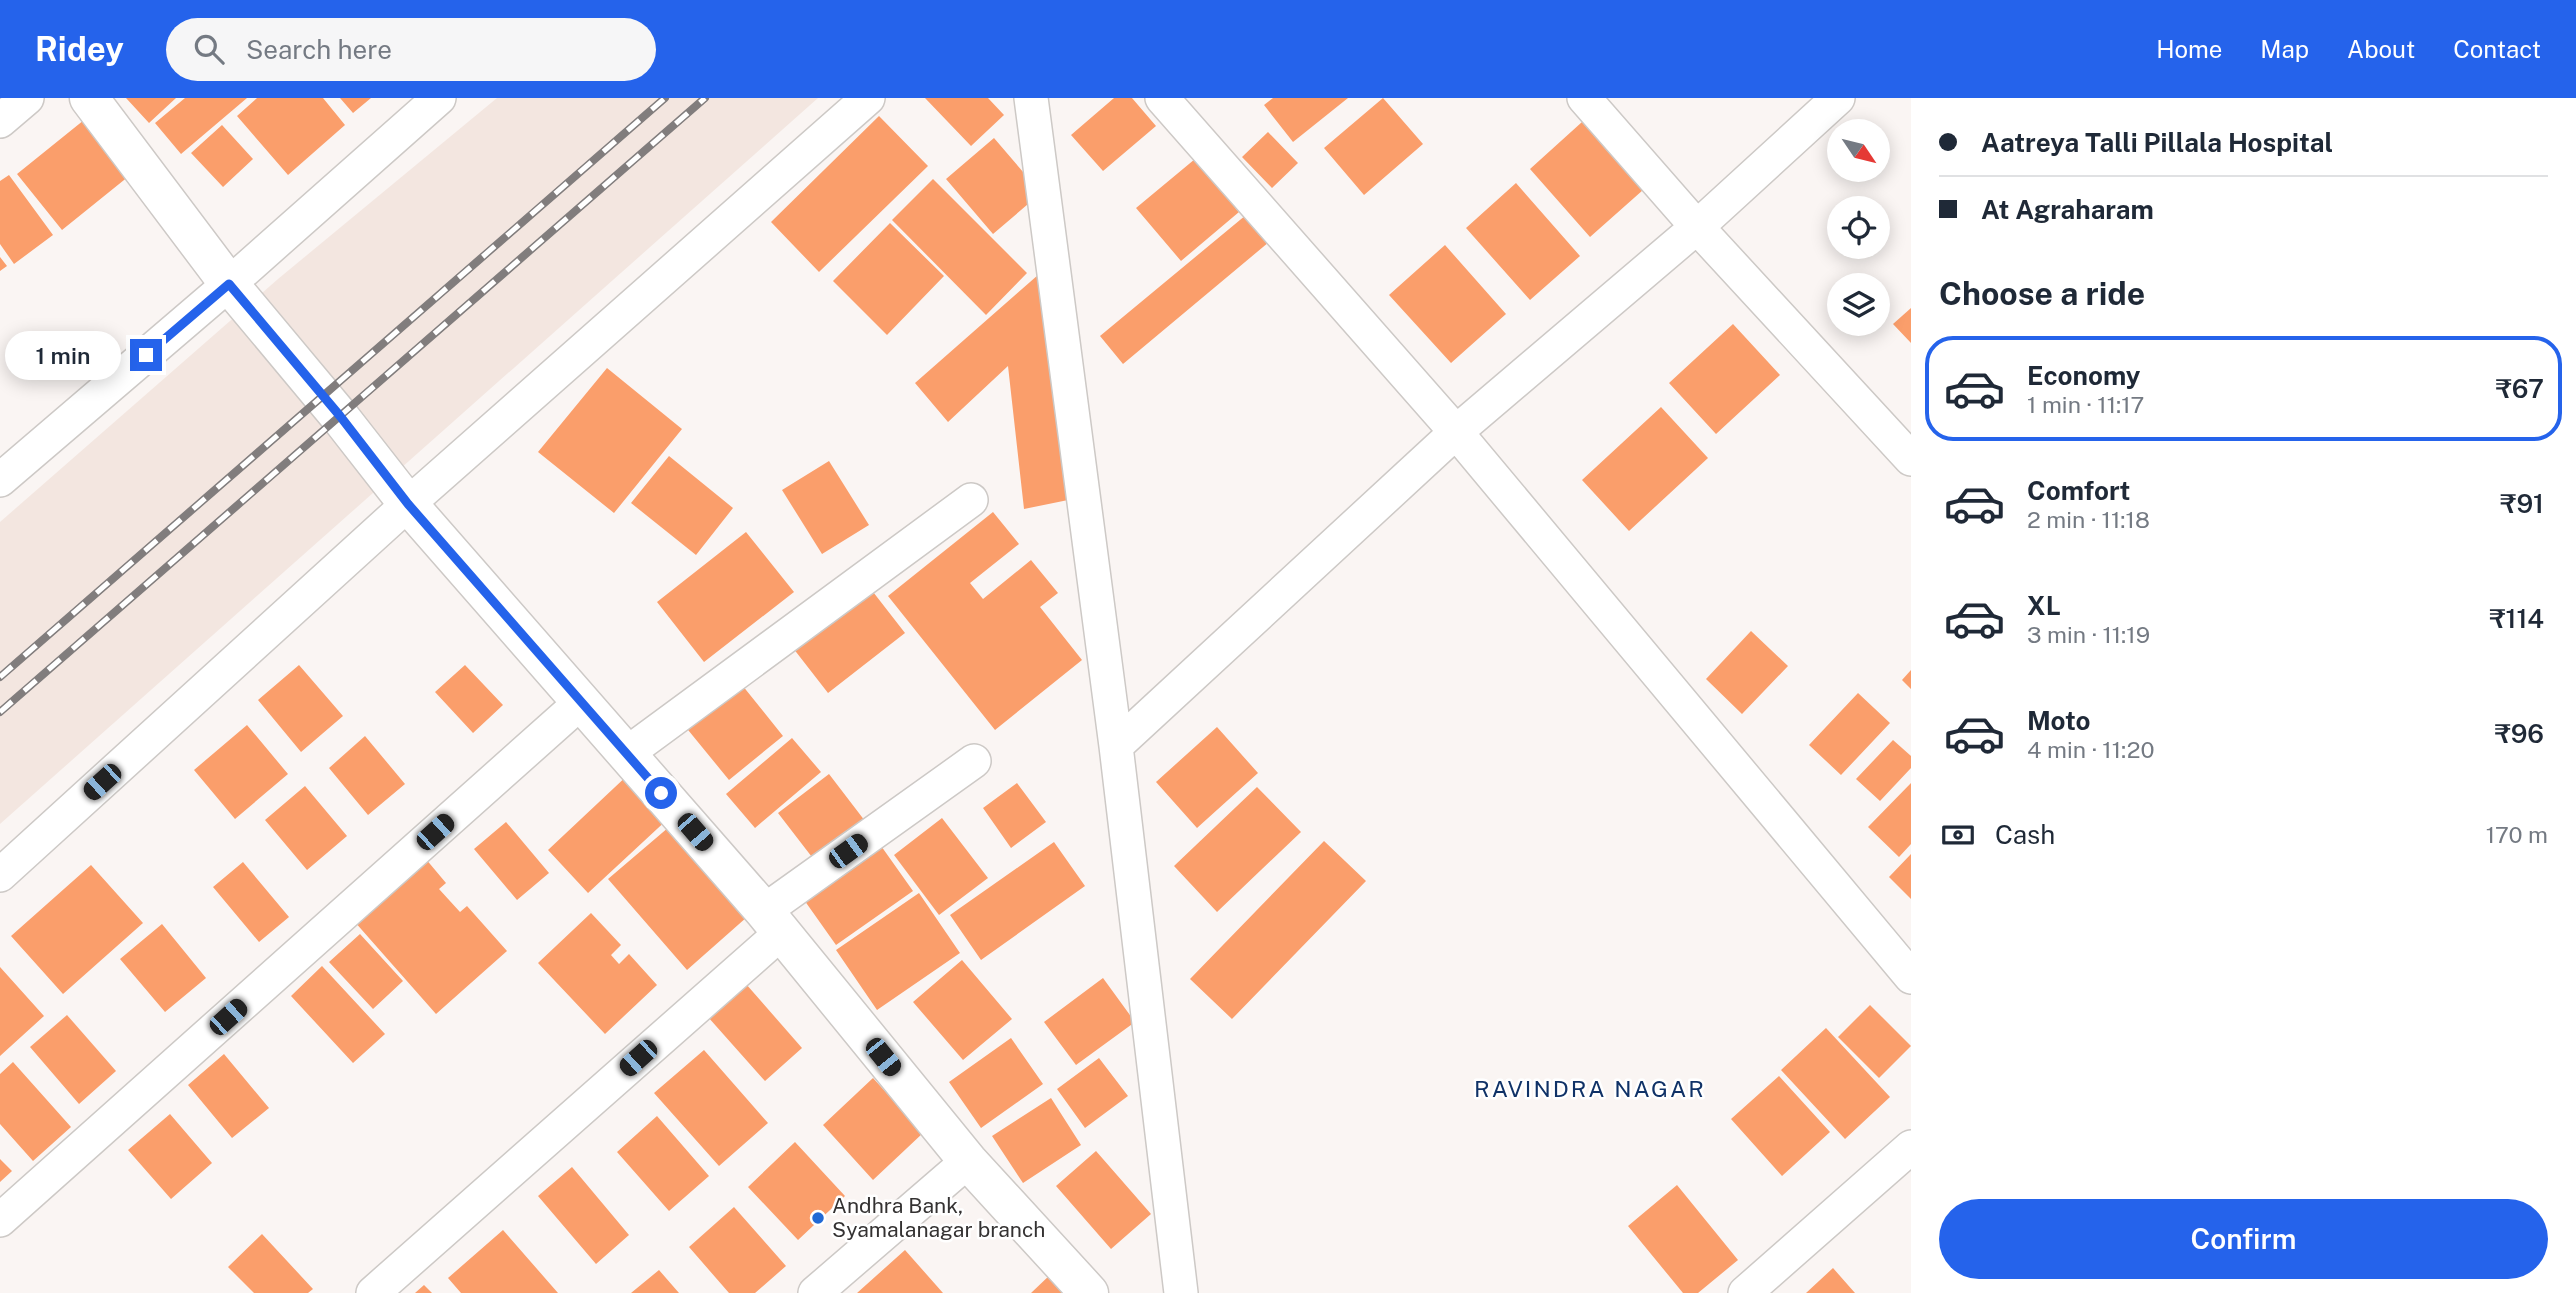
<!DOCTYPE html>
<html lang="en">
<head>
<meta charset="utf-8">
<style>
  :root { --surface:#fff; --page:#f6f6f7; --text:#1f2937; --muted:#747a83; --line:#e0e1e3; --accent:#2563eb }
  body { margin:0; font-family:"Public Sans",sans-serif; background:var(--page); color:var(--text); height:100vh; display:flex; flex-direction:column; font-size:26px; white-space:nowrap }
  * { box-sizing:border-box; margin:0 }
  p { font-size:23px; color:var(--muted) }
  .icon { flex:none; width:38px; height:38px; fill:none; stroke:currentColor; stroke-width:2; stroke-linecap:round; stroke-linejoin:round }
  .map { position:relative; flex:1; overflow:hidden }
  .sheet { display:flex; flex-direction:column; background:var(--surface); width:665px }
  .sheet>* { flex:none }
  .guide { display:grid; align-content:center; height:154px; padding:0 28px; background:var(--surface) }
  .needle { width:46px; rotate:125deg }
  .controls { position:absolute; left:1827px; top:21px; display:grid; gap:14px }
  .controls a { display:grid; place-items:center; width:63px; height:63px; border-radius:50%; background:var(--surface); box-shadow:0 4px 18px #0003; font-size:35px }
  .end { position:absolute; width:32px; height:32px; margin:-16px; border:9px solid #2563eb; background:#fff; box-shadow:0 0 0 4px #fff }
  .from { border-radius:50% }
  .bubble { position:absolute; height:49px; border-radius:24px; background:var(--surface); box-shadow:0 4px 18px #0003; font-size:23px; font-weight:600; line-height:49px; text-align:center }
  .car { position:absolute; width:21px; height:42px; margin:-21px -10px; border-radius:9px; box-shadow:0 0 5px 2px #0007; background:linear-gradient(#222 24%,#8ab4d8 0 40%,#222 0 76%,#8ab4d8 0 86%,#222 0) }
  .guide b { display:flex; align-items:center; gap:24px; height:66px; font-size:26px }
  .guide b+b { border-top:2px solid var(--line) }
  .guide i { width:18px; height:18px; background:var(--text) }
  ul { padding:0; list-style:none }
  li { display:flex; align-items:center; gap:21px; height:105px; margin:0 14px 10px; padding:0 14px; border:4px solid transparent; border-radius:28px }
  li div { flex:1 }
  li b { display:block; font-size:26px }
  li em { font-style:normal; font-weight:600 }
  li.active { border-color:var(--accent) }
  li>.icon { width:63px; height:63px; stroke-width:1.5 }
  h2 { padding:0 28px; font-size:32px; line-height:84px }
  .pay { display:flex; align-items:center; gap:18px; height:77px; padding:0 28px; font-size:26px }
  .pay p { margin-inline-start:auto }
  .button { display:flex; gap:14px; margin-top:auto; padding:14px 28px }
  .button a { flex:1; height:80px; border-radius:42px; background:var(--accent); color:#fff; font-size:28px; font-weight:600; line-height:80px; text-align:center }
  header { display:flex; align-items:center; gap:42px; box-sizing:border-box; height:98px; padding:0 35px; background:var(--accent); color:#fff }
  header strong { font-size:33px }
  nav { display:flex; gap:38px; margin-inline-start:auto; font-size:24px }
  .search { width:490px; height:63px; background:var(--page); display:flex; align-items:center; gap:18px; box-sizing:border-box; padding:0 24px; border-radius:38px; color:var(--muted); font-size:26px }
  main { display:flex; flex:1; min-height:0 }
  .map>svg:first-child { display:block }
  .built { fill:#f3e6e0 }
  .building { fill:#fa9e6b }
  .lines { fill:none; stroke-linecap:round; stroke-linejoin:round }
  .minor-casing { stroke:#cdc9c6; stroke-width:36 }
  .tertiary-casing { stroke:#cdc9c6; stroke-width:41 }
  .minor { stroke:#fff; stroke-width:33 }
  .tertiary { stroke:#fff; stroke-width:38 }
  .rail-casing { stroke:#817d7d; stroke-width:8 }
  .rail { stroke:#fff; stroke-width:5; stroke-dasharray:16; stroke-linecap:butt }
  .route { stroke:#2563eb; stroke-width:9 }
  .poi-dot { fill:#2169d5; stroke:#fff; stroke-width:2.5 }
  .labels { text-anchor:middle; stroke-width:5; stroke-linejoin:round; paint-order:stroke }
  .poi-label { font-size:21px; fill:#343232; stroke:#fff; text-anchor:start }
  .neighbourhood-label { font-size:23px; letter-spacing:2px; fill:#103267; stroke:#fff }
</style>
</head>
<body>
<header>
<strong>Ridey</strong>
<div class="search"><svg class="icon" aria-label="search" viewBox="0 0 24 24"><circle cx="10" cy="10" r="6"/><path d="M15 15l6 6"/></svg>Search here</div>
<nav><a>Home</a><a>Map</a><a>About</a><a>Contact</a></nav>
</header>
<main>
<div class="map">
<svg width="1911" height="1195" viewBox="0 0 1911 1195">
  <rect width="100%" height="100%" fill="#faf5f3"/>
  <path class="built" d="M497,0H818L0,726V424L278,181Z"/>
  <path class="building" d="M126,0H176L149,25Z
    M185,0H247L181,56L155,25Z
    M257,0H323L345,27L288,77L237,18Z
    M340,0H371L353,15Z
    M925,0H988L1004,17L971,48Z
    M1114,0H1132L1156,28L1103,73L1071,37Z
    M1273,0H1348L1293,44L1264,7Z
    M1383,0L1423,46L1364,97L1324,50Z
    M879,18L928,68L819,174L771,124Z
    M84,22L129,78L62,132L17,76Z
    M1582,24L1643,92L1590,139L1530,71Z
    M222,27L253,61L223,89L191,55Z
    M1268,34L1298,65L1272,90L1242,59Z
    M994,40L1041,95L993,136L946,81Z
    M1195,61L1239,114L1181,163L1136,110Z
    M9,77L53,137L14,166L0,146V83Z
    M933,81L1027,175L986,217L892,122Z
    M1516,85L1580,158L1530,202L1466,130Z
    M1246,117L1269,144L1123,266L1100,238Z
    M890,125L944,178L887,237L833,183Z
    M1445,147L1506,216L1451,265L1389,197Z
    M0,159L7,168L0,173Z
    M1046,170L1073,401L1024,411L1008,268L948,324L915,285Z
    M1911,210V245L1893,226Z
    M1733,226L1780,277L1716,336L1669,285Z
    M607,270L682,331L614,415L538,354Z
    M1661,309L1708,360L1629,433L1582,382Z
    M669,358L733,410L696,457L631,405Z
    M829,363L869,427L822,456L782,392Z
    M993,414L1019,446L970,485L983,501L1031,462L1058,495L1040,509L1082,562L995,632L888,498Z
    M746,434L794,494L704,564L657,504Z
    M870,490L905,535L828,595L793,550Z
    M1751,533L1788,568L1742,616L1706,581Z
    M299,567L343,618L301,654L258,602Z
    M465,567L503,607L473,635L435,594Z
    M1911,572V591L1902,582Z
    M738,582L783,638L729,682L684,627Z
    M1858,595L1890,625L1841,677L1809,647Z
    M247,627L288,676L235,721L194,672Z
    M1217,629L1258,675L1197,730L1156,684Z
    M365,638L405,686L368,717L329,670Z
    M792,640L821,674L755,730L726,696Z
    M1893,642L1911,658V670L1880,703L1856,681Z
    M631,674L671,718L588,795L548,752Z
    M829,676L865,723L815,763L778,715Z
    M1017,685L1046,724L1011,750L983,710Z
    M1911,685V746L1899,759L1868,729Z
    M305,688L347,738L307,772L265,722Z
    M1257,689L1301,734L1217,814L1174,768Z
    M942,720L988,780L939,817L894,757Z
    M506,724L549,775L517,802L474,751Z
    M669,729L747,819L687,872L608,781Z
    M1324,743L1366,783L1232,921L1190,881Z
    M1054,744L1085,788L981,862L950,817Z
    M879,745L913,793L836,847L802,799Z
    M1911,756V801L1889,779Z
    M425,760L446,785L439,791L460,814L467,808L507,853L436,916L354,823Z
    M243,764L289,819L259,844L213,789Z
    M91,767L143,825L63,896L11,838Z
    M919,795L960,855L877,912L836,852Z
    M591,815L621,847L611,857L619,866L629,856L657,887L605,936L538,865Z
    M162,826L206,880L165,914L120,861Z
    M360,836L403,883L373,911L329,864Z
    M962,862L1012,921L963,962L913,904Z
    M322,868L385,936L353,965L291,898Z
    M0,869L44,918L0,958Z
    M1103,880L1135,924L1076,967L1044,924Z
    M746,886L802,950L765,983L708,919Z
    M1870,907L1911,948L1879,980L1838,939Z
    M67,917L116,973L79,1006L30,949Z
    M1826,930L1890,999L1845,1041L1781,972Z
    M1011,940L1043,986L981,1030L949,984Z
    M704,952L768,1025L719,1068L654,995Z
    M224,956L269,1010L232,1040L188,987Z
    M1099,960L1128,998L1085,1030L1057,991Z
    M13,964L71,1029L33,1063L0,1026V976Z
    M1779,978L1830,1034L1782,1078L1731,1021Z
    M873,980L923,1035L873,1082L823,1027Z
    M1051,1000L1081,1047L1023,1085L992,1038Z
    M170,1016L212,1065L171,1101L128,1052Z
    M657,1018L709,1078L669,1113L617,1054Z
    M795,1044L845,1098L798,1142L748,1089Z
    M1096,1053L1151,1116L1111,1151L1056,1088Z
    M0,1061L12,1073L0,1084Z
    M572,1069L629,1137L596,1166L538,1098Z
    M1677,1087L1738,1162L1698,1195H1683L1628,1128Z
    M734,1109L786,1168L755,1195H729L689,1149Z
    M503,1132L558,1195H461L448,1180Z
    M262,1136L313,1191L308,1195H254L228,1169Z
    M905,1152L943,1195H857Z
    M1833,1170L1855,1195H1806Z
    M659,1172L679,1195H631Z
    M1052,1175L1071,1195H1031Z
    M424,1187L432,1195H415Z"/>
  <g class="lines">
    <defs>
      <path id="minor" d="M1031,0L1116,648L1181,1195
        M1162,0L1456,334L1911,879
        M1584,0L1697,129L1911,361
        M0,23L27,0
        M0,382L229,186L439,0
        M1116,648L1456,334L1697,129L1838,0
        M626,656L971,402
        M0,777L408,406L868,0
        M764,813L974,663
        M0,1122L580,605
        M373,1195L782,834
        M815,1195L968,1063
        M1745,1195L1911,1049"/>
      <path id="tertiary" d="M89,0L229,186L340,319L408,406L764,813L968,1063L1089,1195"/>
    </defs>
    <use href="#minor" class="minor-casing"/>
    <use href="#tertiary" class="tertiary-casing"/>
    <use href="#minor" class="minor"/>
    <use href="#tertiary" class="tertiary"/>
    <defs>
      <path id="rail" d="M0,579L665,0
        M0,614L705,0"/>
    </defs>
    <use href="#rail" class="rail-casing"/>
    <use href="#rail" class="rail"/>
  </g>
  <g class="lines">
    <path class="route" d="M146,257L229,186L340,318L408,406L661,695"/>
  </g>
  <circle class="poi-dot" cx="818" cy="1120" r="7"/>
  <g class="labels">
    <g class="poi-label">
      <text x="832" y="1115">Andhra Bank,<tspan x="832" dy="24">Syamalanagar branch</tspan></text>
    </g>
    <g class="neighbourhood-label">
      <text x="1590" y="999">RAVINDRA NAGAR</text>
    </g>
  </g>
</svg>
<div class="controls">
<a><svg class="needle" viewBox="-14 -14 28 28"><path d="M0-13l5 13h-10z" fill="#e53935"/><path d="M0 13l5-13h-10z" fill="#747a83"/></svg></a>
<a><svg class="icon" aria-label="locate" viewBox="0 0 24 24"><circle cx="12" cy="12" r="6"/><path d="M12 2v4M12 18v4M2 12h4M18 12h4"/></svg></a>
<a><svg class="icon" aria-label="layers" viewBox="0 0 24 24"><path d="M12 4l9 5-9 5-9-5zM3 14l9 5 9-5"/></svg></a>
</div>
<i class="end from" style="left:661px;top:695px"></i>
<i class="end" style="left:146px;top:257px"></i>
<div class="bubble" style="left:5px;top:233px;width:116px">1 min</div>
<i class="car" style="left:102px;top:684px;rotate:228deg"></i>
<i class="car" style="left:435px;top:734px;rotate:48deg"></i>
<i class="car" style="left:695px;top:734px;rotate:139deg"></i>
<i class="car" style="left:848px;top:753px;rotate:54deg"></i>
<i class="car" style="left:228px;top:919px;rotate:48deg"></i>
<i class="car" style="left:883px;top:959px;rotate:141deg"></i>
<i class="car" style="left:638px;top:960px;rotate:228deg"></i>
</div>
<section class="sheet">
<div class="guide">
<b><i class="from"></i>Aatreya Talli Pillala Hospital</b>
<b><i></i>At Agraharam</b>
</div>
<h2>Choose a ride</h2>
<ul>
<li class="active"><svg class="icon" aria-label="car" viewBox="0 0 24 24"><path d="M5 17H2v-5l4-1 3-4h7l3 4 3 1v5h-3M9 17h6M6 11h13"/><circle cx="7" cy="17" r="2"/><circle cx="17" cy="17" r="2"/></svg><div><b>Economy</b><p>1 min · 11:17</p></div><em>₹67</em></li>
<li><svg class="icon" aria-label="car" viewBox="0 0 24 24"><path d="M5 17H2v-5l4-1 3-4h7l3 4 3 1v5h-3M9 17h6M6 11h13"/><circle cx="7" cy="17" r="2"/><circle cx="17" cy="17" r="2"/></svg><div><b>Comfort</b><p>2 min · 11:18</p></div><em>₹91</em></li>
<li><svg class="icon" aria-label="car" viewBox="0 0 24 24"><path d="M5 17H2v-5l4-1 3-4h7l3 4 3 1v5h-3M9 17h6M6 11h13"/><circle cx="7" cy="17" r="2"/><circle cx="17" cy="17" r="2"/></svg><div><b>XL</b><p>3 min · 11:19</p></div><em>₹114</em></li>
<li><svg class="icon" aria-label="car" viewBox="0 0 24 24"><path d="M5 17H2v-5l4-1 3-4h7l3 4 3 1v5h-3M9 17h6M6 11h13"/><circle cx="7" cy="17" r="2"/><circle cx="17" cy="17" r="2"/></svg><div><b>Moto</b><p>4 min · 11:20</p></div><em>₹96</em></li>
</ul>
<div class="pay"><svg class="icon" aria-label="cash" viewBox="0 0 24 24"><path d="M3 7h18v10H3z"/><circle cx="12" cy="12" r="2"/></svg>Cash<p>170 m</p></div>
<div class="button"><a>Confirm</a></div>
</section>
</main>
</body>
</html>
